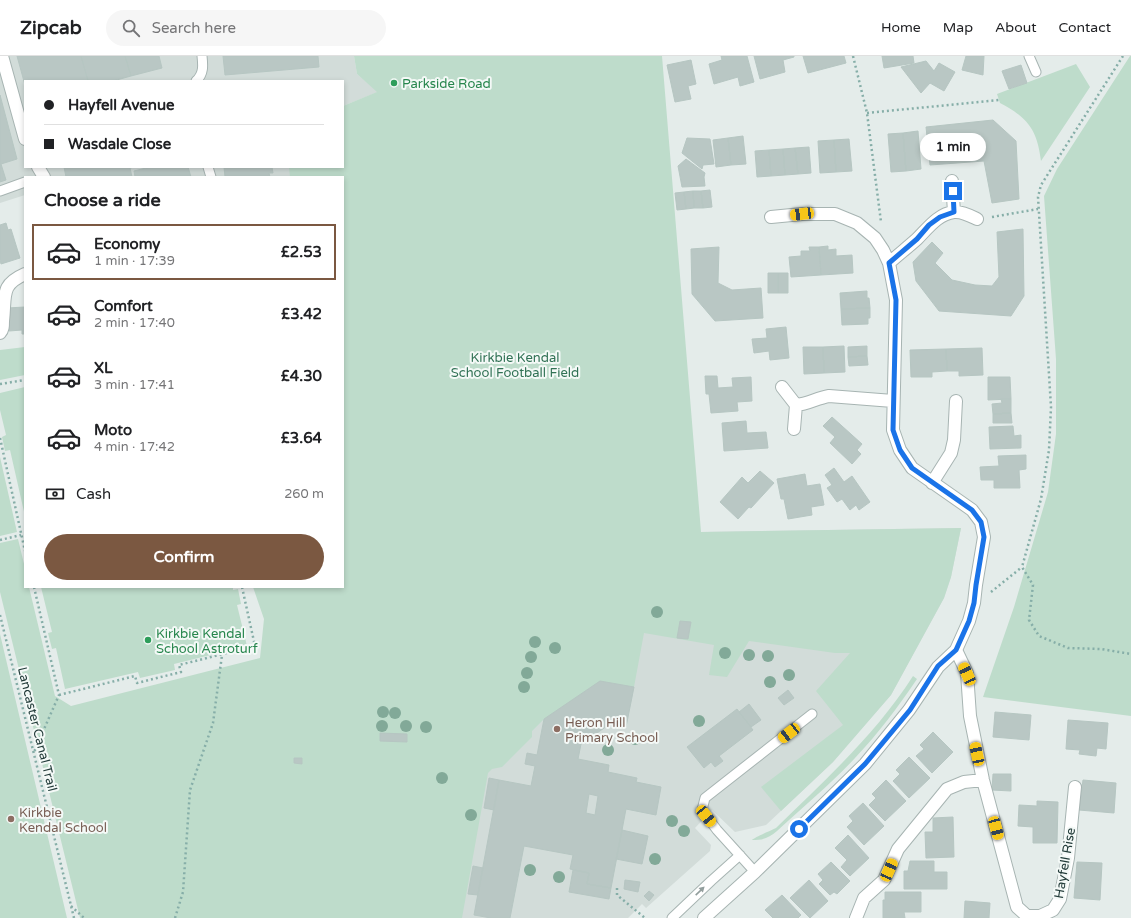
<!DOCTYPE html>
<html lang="en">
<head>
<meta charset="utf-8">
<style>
  :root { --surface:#fff; --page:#f6f6f6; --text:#202124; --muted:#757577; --line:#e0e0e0; --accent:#7b5841 }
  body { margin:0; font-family:"Varela Round",sans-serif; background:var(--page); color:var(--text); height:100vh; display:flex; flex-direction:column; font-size:15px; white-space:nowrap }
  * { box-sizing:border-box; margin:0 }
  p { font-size:13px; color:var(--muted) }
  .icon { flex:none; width:22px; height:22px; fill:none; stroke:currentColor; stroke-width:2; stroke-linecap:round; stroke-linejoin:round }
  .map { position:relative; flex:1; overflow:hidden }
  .side { position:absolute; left:24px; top:120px; width:320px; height:412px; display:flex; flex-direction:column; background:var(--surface); border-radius:0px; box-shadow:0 2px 6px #0003 }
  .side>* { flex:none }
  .top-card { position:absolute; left:24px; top:24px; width:320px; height:88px; border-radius:0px; box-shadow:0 2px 6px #0003; display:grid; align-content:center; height:88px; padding:0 20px; background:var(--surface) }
  .end { position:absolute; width:18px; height:18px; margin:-9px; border:5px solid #1a73e8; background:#fff; box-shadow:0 0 0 2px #fff }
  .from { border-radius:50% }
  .bubble { position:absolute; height:28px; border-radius:14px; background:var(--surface); box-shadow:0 2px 6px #0003; font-size:13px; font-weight:700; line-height:28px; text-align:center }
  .car { position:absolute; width:12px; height:24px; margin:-12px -6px; border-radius:5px; box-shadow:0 0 3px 1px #0007; background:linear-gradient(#f5c518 24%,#345 0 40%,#f5c518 0 76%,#345 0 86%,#f5c518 0) }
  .top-card b { display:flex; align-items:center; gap:14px; height:38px; font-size:15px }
  .top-card b+b { border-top:1px solid var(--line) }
  .top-card i { width:10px; height:10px; background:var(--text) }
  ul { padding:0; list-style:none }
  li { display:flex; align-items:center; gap:12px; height:56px; margin:0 8px 6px; padding:0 12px; border:2px solid transparent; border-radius:0px }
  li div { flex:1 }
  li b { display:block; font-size:15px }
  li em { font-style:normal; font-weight:700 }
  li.selected { border-color:var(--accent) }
  li>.icon { width:36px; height:36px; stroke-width:1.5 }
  h2 { padding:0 20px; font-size:18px; line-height:48px }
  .pay { display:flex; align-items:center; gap:10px; height:44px; padding:0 20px; font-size:15px }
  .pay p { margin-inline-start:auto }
  .primary-button { display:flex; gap:8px; margin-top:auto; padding:8px 20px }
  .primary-button a { flex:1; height:46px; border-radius:24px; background:var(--accent); color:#fff; font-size:16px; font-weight:700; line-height:46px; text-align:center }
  header { display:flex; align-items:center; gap:24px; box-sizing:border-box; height:56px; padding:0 20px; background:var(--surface); border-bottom:1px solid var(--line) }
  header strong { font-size:19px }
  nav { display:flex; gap:22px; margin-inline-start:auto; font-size:14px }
  .search { width:280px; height:36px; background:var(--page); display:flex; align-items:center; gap:10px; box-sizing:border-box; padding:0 14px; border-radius:22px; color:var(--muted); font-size:15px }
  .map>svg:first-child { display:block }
  .built { fill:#d2dcd9 }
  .green { fill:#bedccb }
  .building { fill:#b9c7c4; stroke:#b6c6c2; fill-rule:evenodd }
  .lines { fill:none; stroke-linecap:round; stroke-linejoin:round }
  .lane-casing { stroke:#a7b4b2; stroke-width:11 }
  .street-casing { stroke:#a7b4b2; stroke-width:14 }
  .path { stroke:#86aea8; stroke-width:2.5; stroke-dasharray:2 3; stroke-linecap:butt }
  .lane { stroke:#fff; stroke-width:9 }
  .street { stroke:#fff; stroke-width:12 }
  .tree { fill:#82a998 }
  .oneway { fill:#929e9d }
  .route { stroke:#1a73e8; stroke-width:5 }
  .leisure-dot { fill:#2e9e5b; stroke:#f4f9f7; stroke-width:1.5 }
  .education-dot { fill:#8d6e63; stroke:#f4f9f7; stroke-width:1.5 }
  .labels { text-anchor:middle; stroke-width:4; stroke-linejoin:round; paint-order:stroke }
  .leisure-label { font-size:13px; fill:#27864d; stroke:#f4f9f7; text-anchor:start }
  .park-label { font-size:13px; fill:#317255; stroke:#f4f9f7 }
  .education-label { font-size:13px; fill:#785e54; stroke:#f4f9f7; text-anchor:start }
  .street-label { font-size:13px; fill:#243d3b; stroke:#f4f9f7 }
</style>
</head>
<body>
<header>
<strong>Zipcab</strong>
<div class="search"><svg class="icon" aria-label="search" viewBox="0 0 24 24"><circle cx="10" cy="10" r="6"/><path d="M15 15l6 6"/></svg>Search here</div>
<nav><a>Home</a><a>Map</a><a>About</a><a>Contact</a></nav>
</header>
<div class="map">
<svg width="1131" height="862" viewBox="0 0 1131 862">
  <rect width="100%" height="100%" fill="#e4ecea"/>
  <path class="built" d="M0,0H354L357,18L378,36L343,50V25H25V111H313L314,121H25V139L0,147Z
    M961,472L951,521L944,542L891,639L833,706L766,769L735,776L712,754L695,772L711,789L710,795L646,852L642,848L628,862H215L343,531L701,476Z"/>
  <path class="green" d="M354,0H662L701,476L961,472L951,521L944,542L891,639L833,706L781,755L761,731L843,669L816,635L850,597H835L749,585L727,621L709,619L714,589L644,577L634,631L544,663L532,675V681L502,711L492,713L488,717L462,862H80L0,536V487L18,483L25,512V531H29L55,640L71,650L260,602L264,563L253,531H343V121H290L289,111H343V50L377,36L357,18Z
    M1130,0H1131V660L983,641L1014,551L1048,436L1056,378V303L1044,140L1057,113Z
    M1076,8L1090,31L1041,105C1037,73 1028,62 1000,47L997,38Z
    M25,291V319L0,324V294Z
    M25,331V460L10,394L5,395L2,381L6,379L0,354V337Z
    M0,401L17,476L0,480Z
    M41,531H233V534L238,533L241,548L237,549L247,590L174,608L175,614L140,622L138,616L65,633L56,592L52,593L48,577L52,576Z
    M0,578L67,862H0Z
    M913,620L917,623C898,651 878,678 855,702C831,728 803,751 777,775C769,782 763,784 752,784C755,781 770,775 776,772C825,724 876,678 913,620Z"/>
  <path class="building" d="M17,0H81L88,25H25V29Z
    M81,0H125L131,20L113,25H88Z
    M125,0H159L162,12L131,20Z
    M223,0H318L319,11L225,19Z
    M721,0H747L754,26L740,30L738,21L714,28L709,8L722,4Z
    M754,0H794V1L783,4L785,16L760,23Z
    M803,0H844L846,7L808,17Z
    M882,0H913L914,7L884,12Z
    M966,0H984L983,19L962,14Z
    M691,4L696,28L688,30L691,43L675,46L667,9Z
    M926,5L934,15L939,7L955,16L944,35L930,27L921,37L901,11Z
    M1021,9L1027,27L1009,33L1002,15Z
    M0,39L17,103L1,108L6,124L0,126Z
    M993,64L1016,85L1019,143L992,147L984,105L930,109L926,71Z
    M918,75L921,113L906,115L903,77Z
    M903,77L906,115L891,116L888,78Z
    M743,80L746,108L731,109L728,82Z
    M687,82L710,83L714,108L703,109L702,113L682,97Z
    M728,82L731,109L716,111L713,84Z
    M849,83L852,115L836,116L834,84Z
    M834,84L836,116L820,117L818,85Z
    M809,91L811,117L798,118L795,92Z
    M795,92L798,118L785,119L783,93Z
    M783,93L785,119L771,120L769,94Z
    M769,94L771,120L757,121L755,95Z
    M686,103L705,117L704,121L705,130L682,131L678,110Z
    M64,111H135L130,112L132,121H66Z
    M150,111H188L191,121H135L134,115Z
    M224,111H272L273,117H269L270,121H225Z
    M710,134L712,151L703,152L701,135Z
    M693,135H701L703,152H694Z
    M693,135L694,152L686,153L684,136Z
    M684,136L686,153L677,154L675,137Z
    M6,167L8,174L11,173L20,202L1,208L0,204V169Z
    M1023,173L1024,240L1011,260L939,255L916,225L913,206L932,186L943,197L935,207L952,224L975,229L992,230L999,221L997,176Z
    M828,190V194L836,193V200L852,199L853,217L821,219L819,191Z
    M719,191L718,227L732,234L761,232L763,262L715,265L692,238L691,193Z
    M809,191H819L821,219L791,221L789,201L801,200V195H810Z
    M768,217H778V237H768Z
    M778,217H788V237H778Z
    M867,235V242H869L870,252L841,253L840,237Z
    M25,251V278H22V274L9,275L7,252Z
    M870,252V262H868V268L842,269L841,253Z
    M786,271L789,302L770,304L769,295L754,297L752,283L767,282L766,273Z
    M844,290L845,316L824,317L823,291Z
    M867,290V300L848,301V291Z
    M803,291H823L824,317L804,318Z
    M982,292L983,319L959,320V315H947L946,293Z
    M946,293L947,315L932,316V321H911L910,294Z
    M867,300L868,309L849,310L848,301Z
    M705,320H717L718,332L733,331L732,322L751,321L752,345L737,346L738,355L711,357L709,338H706Z
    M988,321H1010L1011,343L988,344Z
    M1001,343H1011V357L993,358L992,348L1002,347Z
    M1011,357L1012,367H993V358Z
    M832,361L862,388L857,394L861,398L852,408L830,387L835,381L823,370Z
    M746,365L747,377L766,376L768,392L724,395L722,367Z
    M1013,370L1014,380L1021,379V392L990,393L989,371Z
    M1026,399V413L1019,414L1020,432H994V424H981L980,411L999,410L998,400Z
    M834,412L844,426L852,420L870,446L859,454L856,449L850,454L842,443L837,446L827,432L832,429L825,419Z
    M760,415L774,427L751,452L749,451L738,463L720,446L742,421L748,427Z
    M805,418L807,430L820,428L824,449L811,451L812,459L788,463L784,443H781L777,423Z
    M680,565L691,566L688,583L677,582Z
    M600,625L634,631L626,671L610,668L581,688L578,703L609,709L608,716L637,722L636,726L661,731L656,759L626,753L611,832L587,828L589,817L570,813L573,799L524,790L510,862H491L474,859L499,724L531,730L535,710L525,708L527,697L537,699L544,663ZM589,738L598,740L595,759L586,757Z
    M788,634L794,642L784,649L778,642Z
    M749,648L761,664L751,671L739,656Z
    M737,653L753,674L719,700L723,705L715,711L711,706L704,712L687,691Z
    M995,656L1031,659L1029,684L993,681Z
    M1068,664L1108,667L1106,693L1097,692L1096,700L1079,698L1080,694L1066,693Z
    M933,676L953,696L932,717L916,700L924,693L920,689Z
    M380,677L407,678V686L380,685Z
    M909,701L930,722L909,742L893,725L900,718L896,714Z
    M294,702H302V708L294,707Z
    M993,718H1011V735L992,734Z
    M489,722L499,724L494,754L484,752Z
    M886,724L906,745L885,765L869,749L876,742L872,738Z
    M1083,724L1116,727L1114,757L1079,754Z
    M1037,745L1058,746L1057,787H1033V771L1018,770L1019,749L1037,750Z
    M863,747L884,770L864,789L847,771L853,765L849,760Z
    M953,761L954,801L926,802L925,776H933V762Z
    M622,774L648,780L642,808L616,803Z
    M848,779L869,802L850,820L841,811L847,804L835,792Z
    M910,805H934V816H947V833H904V815H908Z
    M831,806L850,825L837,838L834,836L830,839L819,828L823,824L818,818Z
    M1077,806L1102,807L1100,844L1074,842Z
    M473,810L483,812L478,839L468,838Z
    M573,814L589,817L587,828L611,832L609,843L569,836Z
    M625,824L640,826L638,836L624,833Z
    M809,824L828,845L810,862L790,842Z
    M649,835L654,839L649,845L644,840Z
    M885,836H921V856H904L905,862H883V844H885Z
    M782,839L801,859L798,862H773L765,854Z
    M965,845L990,847L989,862H964Z"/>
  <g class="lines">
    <defs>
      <path id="lane" d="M1029,0L1036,16
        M196,25C204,18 203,9 202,0
        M208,111L211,121
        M0,135L25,126
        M755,816L717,774L702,754L705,742L812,658
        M672,862L711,825L740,799"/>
      <path id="street" d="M2,0L25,83
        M38,111L44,121
        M952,125L954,156
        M889,207C898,199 908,191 917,183C928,172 938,158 954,156C962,155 971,160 977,163
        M0,277C3,274 3,270 3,265C6,239 0,229 25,218
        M782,331L796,349L794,373
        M796,349C808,348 817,342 829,340L893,345
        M932,427L951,397L954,384L956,345
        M956,594L967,617L970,660L983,724L1017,851L1027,860L1026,862
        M1027,860H1040L1053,854L1060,843L1068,802L1075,731
        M704,862L755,816L865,708L909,654L938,611L956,594L969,565L974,547L976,529L984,481L981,466L972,454L912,412L900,394L893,374L896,244L889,207L883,194L875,182L857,167L835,158H802L771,161
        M856,862L864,842L884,824L898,793L947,733L964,726L983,724"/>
    </defs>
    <use href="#lane" class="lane-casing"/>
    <use href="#street" class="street-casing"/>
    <path class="path" d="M853,0L867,57L881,166
      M1123,0L1041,129L1038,141L1051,351L1049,394L1041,443L1022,511L1033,529L1029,564L1039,580L1068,592L1101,593L1131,598
      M867,57L999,44
      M992,161L1038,153
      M0,328L25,324
      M0,382L25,495
      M0,484L21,479
      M34,531L59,639L34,696
      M991,536L1022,511
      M0,559L74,862
      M59,639L135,620L137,627L181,616L179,609L255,590L242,531
      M617,832V839L645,862
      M71,850L84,862
      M175,862L183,836L190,734L213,667L222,599"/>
    <use href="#lane" class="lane"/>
    <use href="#street" class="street"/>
  </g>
  <g class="tree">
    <circle cx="657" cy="556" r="6"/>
    <circle cx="535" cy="586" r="6"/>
    <circle cx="555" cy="592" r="6"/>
    <circle cx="725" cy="597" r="6"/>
    <circle cx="749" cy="599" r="6"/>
    <circle cx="768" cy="600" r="6"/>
    <circle cx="531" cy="601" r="6"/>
    <circle cx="527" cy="617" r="6"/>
    <circle cx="789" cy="619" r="6"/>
    <circle cx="770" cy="626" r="6"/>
    <circle cx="524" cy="631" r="6"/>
    <circle cx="383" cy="656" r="6"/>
    <circle cx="395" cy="657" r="6"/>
    <circle cx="699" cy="665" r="6"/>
    <circle cx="382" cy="670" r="6"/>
    <circle cx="406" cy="670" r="6"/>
    <circle cx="426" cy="671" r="6"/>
    <circle cx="635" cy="683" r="6"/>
    <circle cx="608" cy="694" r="6"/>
    <circle cx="442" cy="722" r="6"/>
    <circle cx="471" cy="759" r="6"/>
    <circle cx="672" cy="765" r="6"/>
    <circle cx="684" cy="775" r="6"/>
    <circle cx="655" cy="803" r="6"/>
    <circle cx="530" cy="814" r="6"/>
    <circle cx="559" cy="821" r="6"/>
  </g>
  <defs><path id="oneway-solid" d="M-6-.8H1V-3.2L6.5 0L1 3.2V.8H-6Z"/></defs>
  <use class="oneway" href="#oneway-solid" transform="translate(700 835) rotate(-44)"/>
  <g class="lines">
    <path class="route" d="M799,773L865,708L910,654L938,610L956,594L969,565L974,547L976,529L984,481L981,466L972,454L912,412L900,394L893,374L896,244L889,207L917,183L929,169L940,161L954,156L953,135"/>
  </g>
  <g class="leisure-dot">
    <circle cx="394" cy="27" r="4"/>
    <circle cx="148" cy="584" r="4"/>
  </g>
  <g class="education-dot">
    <circle cx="557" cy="673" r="4"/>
    <circle cx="11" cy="763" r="4"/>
  </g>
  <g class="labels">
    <g class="leisure-label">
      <text x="402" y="32">Parkside Road</text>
      <text x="156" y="582">Kirkbie Kendal<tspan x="156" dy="15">School Astroturf</tspan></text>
    </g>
    <g class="park-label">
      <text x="515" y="306">Kirkbie Kendal<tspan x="515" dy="15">School Football Field</tspan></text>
    </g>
    <g class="education-label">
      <text x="565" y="671">Heron Hill<tspan x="565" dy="15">Primary School</tspan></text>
      <text x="19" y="761">Kirkbie<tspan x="19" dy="15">Kendal School</tspan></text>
    </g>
    <g class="street-label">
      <text transform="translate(38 673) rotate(76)" y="5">Lancaster Canal Trail</text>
      <text transform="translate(1064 807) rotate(-80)" y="5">Hayfell Rise</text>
    </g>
  </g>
</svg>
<i class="end from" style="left:799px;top:773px"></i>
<i class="end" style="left:953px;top:135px"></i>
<div class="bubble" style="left:920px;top:77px;width:66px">1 min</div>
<i class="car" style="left:802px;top:158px;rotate:263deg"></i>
<i class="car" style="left:967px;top:618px;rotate:335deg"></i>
<i class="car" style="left:789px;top:677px;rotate:232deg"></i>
<i class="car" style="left:977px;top:698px;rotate:348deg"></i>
<i class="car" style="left:706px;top:760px;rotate:141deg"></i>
<i class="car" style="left:996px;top:772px;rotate:165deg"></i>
<i class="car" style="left:889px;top:814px;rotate:24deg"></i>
<div class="top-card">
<b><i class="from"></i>Hayfell Avenue</b>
<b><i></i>Wasdale Close</b>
</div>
<section class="side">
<h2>Choose a ride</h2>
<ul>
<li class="selected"><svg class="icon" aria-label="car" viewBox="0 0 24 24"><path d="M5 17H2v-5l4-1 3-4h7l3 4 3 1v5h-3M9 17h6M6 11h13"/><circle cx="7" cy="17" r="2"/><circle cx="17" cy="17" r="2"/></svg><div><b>Economy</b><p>1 min · 17:39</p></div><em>£2.53</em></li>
<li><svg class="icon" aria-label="car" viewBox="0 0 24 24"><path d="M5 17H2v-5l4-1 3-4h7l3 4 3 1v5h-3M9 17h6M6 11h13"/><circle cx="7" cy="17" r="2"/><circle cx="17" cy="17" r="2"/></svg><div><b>Comfort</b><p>2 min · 17:40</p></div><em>£3.42</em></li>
<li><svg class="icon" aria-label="car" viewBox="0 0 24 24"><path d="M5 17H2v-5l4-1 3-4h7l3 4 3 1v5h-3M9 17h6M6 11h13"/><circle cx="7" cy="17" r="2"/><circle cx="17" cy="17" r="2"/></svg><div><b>XL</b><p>3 min · 17:41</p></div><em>£4.30</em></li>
<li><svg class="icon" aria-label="car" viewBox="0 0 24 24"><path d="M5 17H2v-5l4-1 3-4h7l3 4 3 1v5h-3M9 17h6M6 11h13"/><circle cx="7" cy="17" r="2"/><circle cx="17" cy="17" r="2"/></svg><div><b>Moto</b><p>4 min · 17:42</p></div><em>£3.64</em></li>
</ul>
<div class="pay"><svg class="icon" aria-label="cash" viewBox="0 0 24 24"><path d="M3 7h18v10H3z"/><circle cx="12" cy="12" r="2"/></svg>Cash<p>260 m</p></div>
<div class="primary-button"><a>Confirm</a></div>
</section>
</div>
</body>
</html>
